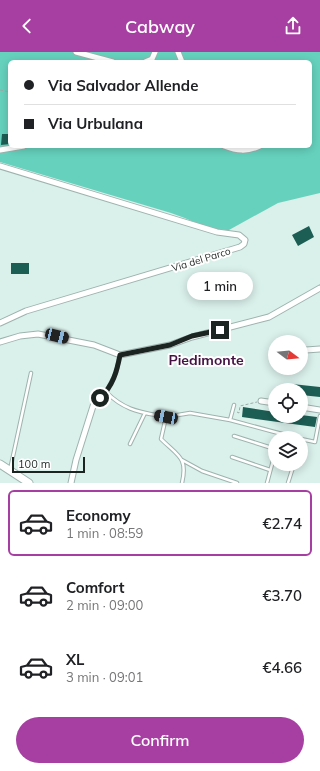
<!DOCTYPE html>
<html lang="en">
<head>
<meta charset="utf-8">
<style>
  :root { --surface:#fff; --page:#f6f6f6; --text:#202124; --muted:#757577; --line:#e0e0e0; --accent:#a73fa2 }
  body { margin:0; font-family:Mulish,sans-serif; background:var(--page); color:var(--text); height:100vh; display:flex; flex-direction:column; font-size:15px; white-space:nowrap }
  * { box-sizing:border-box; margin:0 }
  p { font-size:13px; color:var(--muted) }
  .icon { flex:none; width:22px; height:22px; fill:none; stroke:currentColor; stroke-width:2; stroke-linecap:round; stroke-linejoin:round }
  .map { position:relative; height:431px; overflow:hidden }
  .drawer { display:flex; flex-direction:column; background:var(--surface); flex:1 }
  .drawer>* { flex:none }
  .top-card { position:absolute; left:8px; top:8px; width:304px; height:88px; border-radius:6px; box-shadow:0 2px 10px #0003; display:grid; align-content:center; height:88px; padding:0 16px; background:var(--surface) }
  .needle { width:26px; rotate:106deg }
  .buttons { position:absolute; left:268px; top:283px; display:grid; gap:8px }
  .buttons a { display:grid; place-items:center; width:40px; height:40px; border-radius:50%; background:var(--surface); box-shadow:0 2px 10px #0003; font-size:20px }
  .scale { position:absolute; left:12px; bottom:10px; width:73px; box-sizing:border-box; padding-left:4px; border:2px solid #1c2422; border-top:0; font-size:11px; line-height:14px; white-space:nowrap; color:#1c2422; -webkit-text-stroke:3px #fff; paint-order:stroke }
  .end { position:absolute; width:18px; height:18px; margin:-9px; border:5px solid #1c2422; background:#fff; box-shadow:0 0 0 2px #fff }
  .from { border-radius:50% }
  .bubble { position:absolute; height:28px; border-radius:14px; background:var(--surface); box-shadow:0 2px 10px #0003; font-size:13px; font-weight:600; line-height:28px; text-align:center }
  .car { position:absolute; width:12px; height:24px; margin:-12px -6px; border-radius:5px; box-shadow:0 0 3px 1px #0007; background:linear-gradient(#222 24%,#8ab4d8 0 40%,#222 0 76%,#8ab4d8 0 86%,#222 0) }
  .top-card b { display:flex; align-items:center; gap:14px; height:38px; font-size:15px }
  .top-card b+b { border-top:1px solid var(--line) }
  .top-card i { width:10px; height:10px; background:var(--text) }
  ul { padding:7px 0 0; list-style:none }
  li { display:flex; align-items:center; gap:12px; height:66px; margin:0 8px 6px; padding:0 8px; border:2px solid transparent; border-radius:6px }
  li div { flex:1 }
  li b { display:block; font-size:15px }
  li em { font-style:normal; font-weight:600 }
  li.active { border-color:var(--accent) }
  li>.icon { width:36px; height:36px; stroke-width:1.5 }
  .button { display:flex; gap:8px; margin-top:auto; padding:8px 16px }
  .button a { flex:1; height:46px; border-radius:24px; background:var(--accent); color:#fff; font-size:16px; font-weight:600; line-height:46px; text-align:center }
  header { display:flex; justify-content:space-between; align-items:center; height:52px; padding:0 16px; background:var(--accent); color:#fff; font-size:18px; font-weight:600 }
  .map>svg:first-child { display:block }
  .green { fill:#66d2be; fill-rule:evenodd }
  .building { fill:#1d5e54 }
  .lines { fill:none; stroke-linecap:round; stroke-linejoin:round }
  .service-casing { stroke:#9eb3ae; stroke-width:4.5 }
  .minor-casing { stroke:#9eb3ae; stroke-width:7 }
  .secondary-casing { stroke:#9eb3ae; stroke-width:9 }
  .path { stroke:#9baca8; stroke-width:1; stroke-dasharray:3 2; stroke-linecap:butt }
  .service { stroke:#fff; stroke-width:2.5 }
  .minor { stroke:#fff; stroke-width:5 }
  .secondary { stroke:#fff; stroke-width:7 }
  .route { stroke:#1c2422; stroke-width:5 }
  .labels { text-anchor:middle; stroke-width:4; stroke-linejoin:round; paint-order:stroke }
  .street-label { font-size:10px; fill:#1c2422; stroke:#fff }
  .district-label { font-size:14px; font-weight:bold; fill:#451343; stroke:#fff }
</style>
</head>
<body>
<header><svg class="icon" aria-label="back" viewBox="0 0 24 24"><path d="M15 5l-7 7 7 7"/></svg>Cabway<svg class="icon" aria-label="share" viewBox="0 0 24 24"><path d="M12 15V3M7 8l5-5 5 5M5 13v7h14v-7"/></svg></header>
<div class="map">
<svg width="320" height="431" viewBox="0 0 320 431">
  <rect width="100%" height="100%" fill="#daf0eb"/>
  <path class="green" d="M0,0H320V141L278,151L229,178C209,179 190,167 171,161C114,144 57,127 0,110ZM10,10H310V94H10Z"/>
  <path class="building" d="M2,82H10V92L1,93Z
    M309,174L314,185L298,194L292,183Z
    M11,211H29V222H11Z
    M292,332L320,335V345L301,343V338H291Z
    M243,355L275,360V364L301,363L317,365L315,375L242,365Z"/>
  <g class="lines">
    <defs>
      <path id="service" d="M120,303L116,321L106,340C125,359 141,360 166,365L161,387C178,404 188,405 182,431
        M166,365L190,361L230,368L234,353
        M230,368L297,386
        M234,384L275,397
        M301,387L315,390L320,364
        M130,392L145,361
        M232,405L270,418
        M182,408L202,419L237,431
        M10,418L31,321
        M267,431L275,401
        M288,431L294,412"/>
      <path id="minor" d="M76,0L113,10
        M178,0L182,10
        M145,10L152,7L155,0
        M224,94C237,99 247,100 260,94
        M0,98L24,94
        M0,114L217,180L239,183L245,188L244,192L240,195L26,259L0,271
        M0,290L20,284L38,282L94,293L120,303L170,293L192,285L269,265L320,236
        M306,298L320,297
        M261,349L275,351
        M301,355L320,358
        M71,431L76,408L94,351L106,340"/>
      <path id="secondary" d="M0,412L29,431"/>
    </defs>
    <use href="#service" class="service-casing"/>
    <use href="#minor" class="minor-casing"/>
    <use href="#secondary" class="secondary-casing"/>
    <path class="path" d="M0,38L10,40
      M237,360L239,361L240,354L257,350"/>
    <use href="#service" class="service"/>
    <use href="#minor" class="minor"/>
    <use href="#secondary" class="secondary"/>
  </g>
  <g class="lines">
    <path class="route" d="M100,346C113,334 117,319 120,303L170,293L192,284L220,278"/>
  </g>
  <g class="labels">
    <g class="street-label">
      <text transform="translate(201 207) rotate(-17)" y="4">Via del Parco</text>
    </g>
    <g class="district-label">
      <text x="206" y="313">Piedimonte</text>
    </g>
  </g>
</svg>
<div class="buttons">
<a><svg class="needle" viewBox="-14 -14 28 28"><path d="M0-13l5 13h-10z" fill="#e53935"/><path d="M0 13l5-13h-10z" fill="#757577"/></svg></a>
<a><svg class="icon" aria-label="locate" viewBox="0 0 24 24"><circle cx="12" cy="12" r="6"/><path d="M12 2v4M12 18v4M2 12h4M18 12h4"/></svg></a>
<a><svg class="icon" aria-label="layers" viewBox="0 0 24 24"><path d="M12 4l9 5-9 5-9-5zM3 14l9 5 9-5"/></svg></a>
</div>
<div class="scale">100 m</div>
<i class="end from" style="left:100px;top:346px"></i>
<i class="end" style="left:220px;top:278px"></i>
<div class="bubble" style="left:187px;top:220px;width:66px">1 min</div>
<i class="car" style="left:57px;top:284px;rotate:104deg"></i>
<i class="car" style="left:166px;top:365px;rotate:281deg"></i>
<div class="top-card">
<b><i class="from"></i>Via Salvador Allende</b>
<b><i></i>Via Urbulana</b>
</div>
</div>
<section class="drawer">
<ul>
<li class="active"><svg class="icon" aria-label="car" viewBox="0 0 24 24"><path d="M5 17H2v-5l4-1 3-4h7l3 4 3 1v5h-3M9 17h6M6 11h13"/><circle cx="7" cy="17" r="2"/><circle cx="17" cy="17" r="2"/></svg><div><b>Economy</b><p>1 min · 08:59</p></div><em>€2.74</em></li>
<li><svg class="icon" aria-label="car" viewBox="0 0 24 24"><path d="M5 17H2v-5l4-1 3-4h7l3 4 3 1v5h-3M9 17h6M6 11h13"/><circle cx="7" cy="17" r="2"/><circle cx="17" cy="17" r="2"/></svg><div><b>Comfort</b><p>2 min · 09:00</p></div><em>€3.70</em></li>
<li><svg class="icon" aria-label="car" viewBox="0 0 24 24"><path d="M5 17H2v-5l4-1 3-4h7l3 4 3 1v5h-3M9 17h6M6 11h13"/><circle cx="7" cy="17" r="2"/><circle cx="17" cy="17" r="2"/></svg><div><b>XL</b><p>3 min · 09:01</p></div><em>€4.66</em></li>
</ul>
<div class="button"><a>Confirm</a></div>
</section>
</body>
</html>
